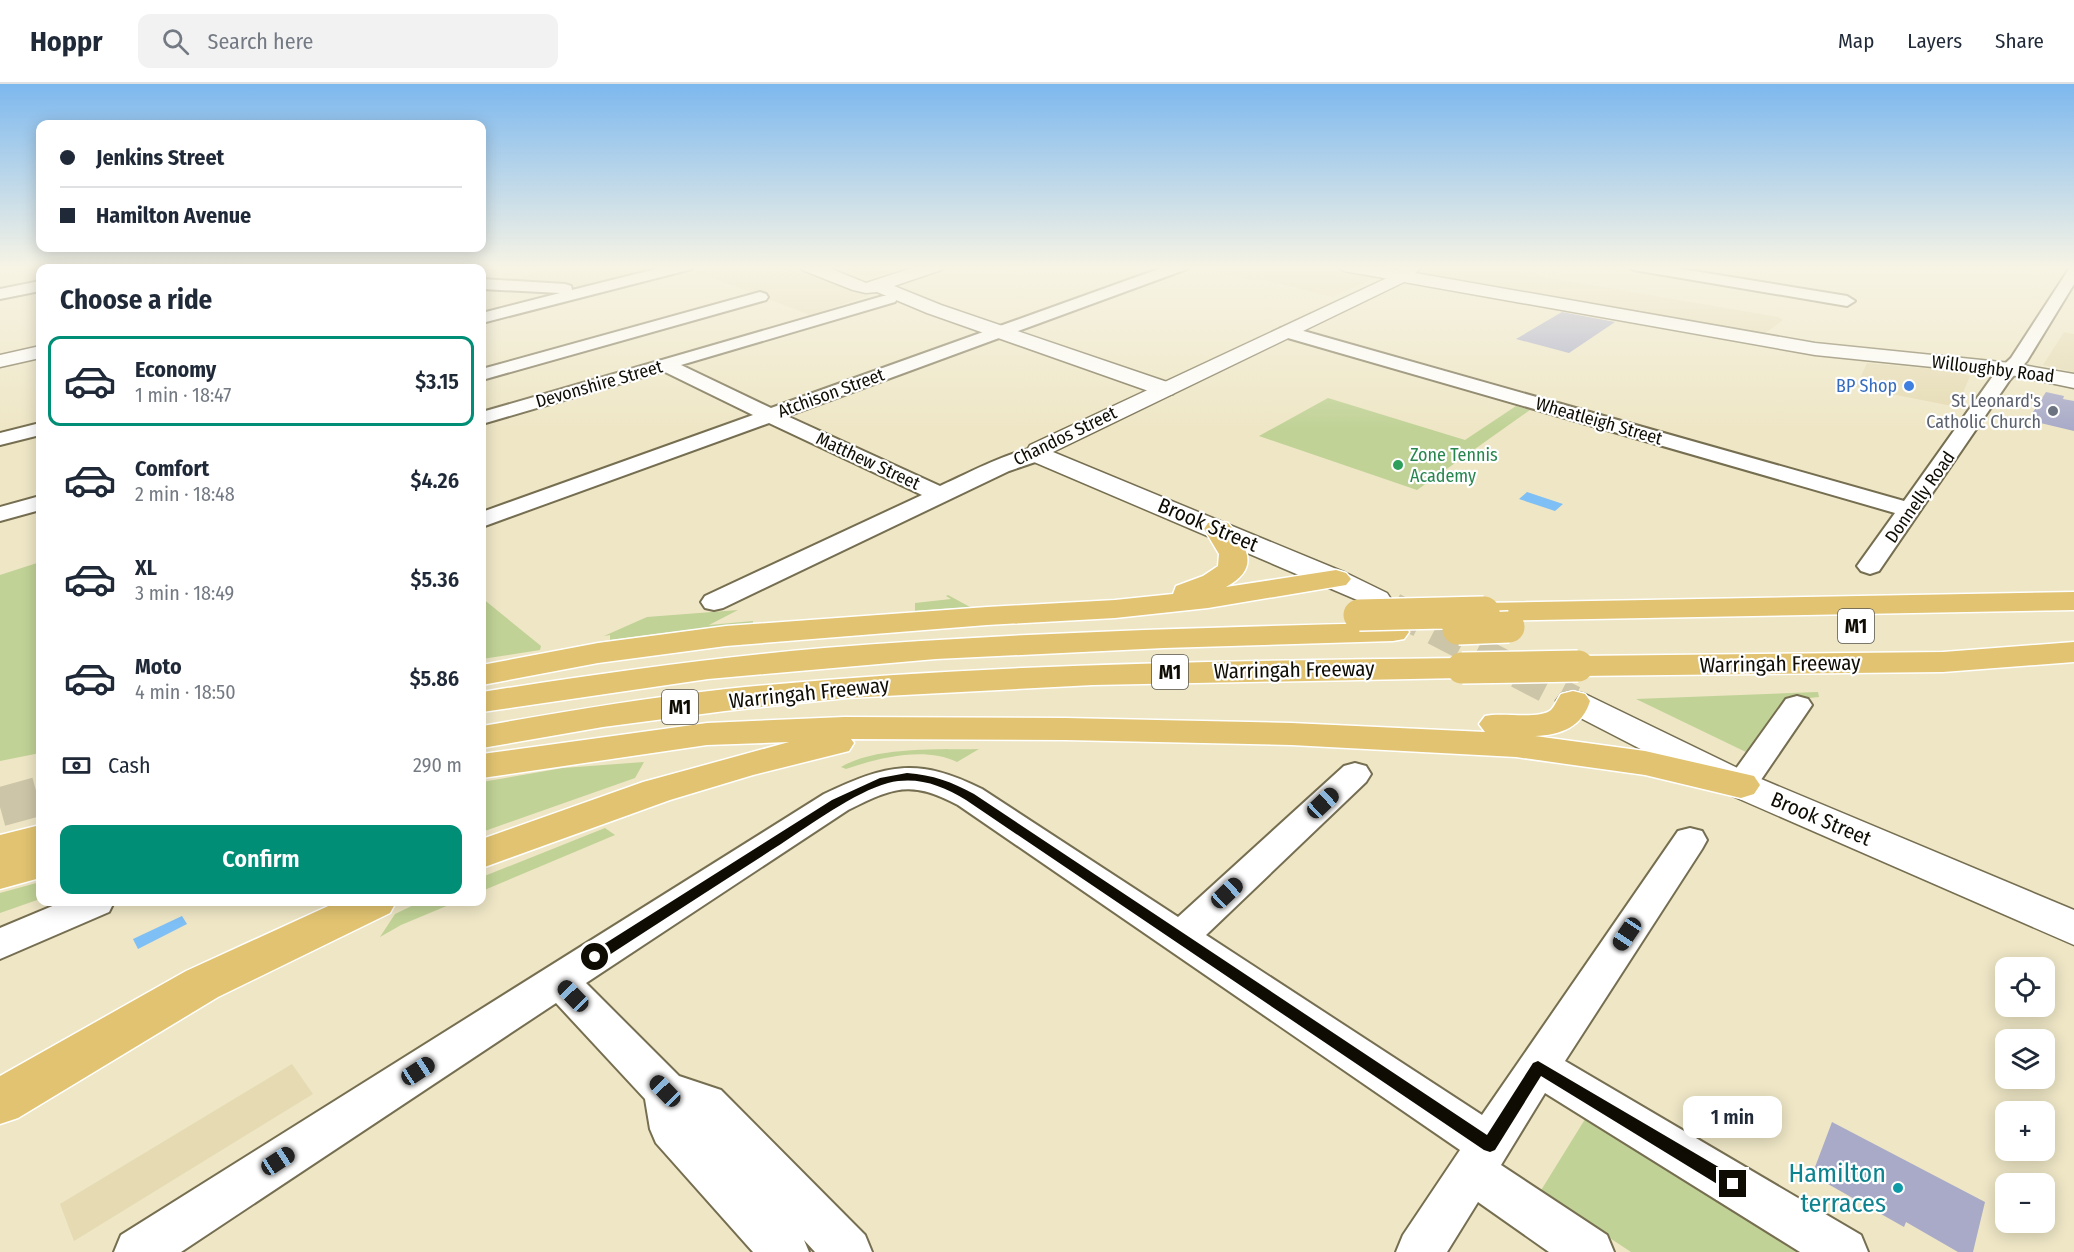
<!DOCTYPE html>
<html lang="en">
<head>
<meta charset="utf-8">
<style>
  :root { --surface:#fff; --page:#f2f2f3; --text:#1f2937; --muted:#747a83; --line:#e0e1e3; --accent:#008e77 }
  body { margin:0; font-family:"Fira Sans Condensed",sans-serif; background:var(--page); color:var(--text); height:100vh; display:flex; flex-direction:column; font-size:22px; white-space:nowrap }
  * { box-sizing:border-box; margin:0 }
  p { font-size:20px; color:var(--muted) }
  .icon { flex:none; width:33px; height:33px; fill:none; stroke:currentColor; stroke-width:2; stroke-linecap:round; stroke-linejoin:round }
  .map { position:relative; flex:1; overflow:hidden }
  .side { position:absolute; left:36px; top:180px; width:450px; height:642px; display:flex; flex-direction:column; background:var(--surface); border-radius:12px; box-shadow:0 3px 15px #0003 }
  .side>* { flex:none }
  .banner { position:absolute; left:36px; top:36px; width:450px; height:132px; border-radius:12px; box-shadow:0 3px 15px #0003; display:grid; align-content:center; height:132px; padding:0 24px; background:var(--surface) }
  .controls { position:absolute; left:1995px; top:873px; display:grid; gap:12px }
  .controls a { display:grid; place-items:center; width:60px; height:60px; border-radius:12px; background:var(--surface); box-shadow:0 3px 15px #0003; font-size:30px }
  .end { position:absolute; width:27px; height:27px; margin:-14px; border:8px solid #0f0c03; background:#fff; box-shadow:0 0 0 3px #fff }
  .from { border-radius:50% }
  .bubble { position:absolute; height:42px; border-radius:12px; background:var(--surface); box-shadow:0 3px 15px #0003; font-size:20px; font-weight:600; line-height:42px; text-align:center }
  .car { position:absolute; width:18px; height:36px; margin:-18px -9px; border-radius:8px; box-shadow:0 0 4px 2px #0007; background:linear-gradient(#222 24%,#8ab4d8 0 40%,#222 0 76%,#8ab4d8 0 86%,#222 0) }
  .banner b { display:flex; align-items:center; gap:21px; height:57px; font-size:22px }
  .banner b+b { border-top:2px solid var(--line) }
  .banner i { width:15px; height:15px; background:var(--text) }
  ul { padding:0; list-style:none }
  li { display:flex; align-items:center; gap:18px; height:90px; margin:0 12px 9px; padding:0 12px; border:3px solid transparent; border-radius:12px }
  li div { flex:1 }
  li b { display:block; font-size:22px }
  li em { font-style:normal; font-weight:600 }
  li.on { border-color:var(--accent) }
  li>.icon { width:54px; height:54px; stroke-width:1.5 }
  h2 { padding:0 24px; font-size:27px; line-height:72px }
  .pay { display:flex; align-items:center; gap:15px; height:66px; padding:0 24px; font-size:22px }
  .pay p { margin-inline-start:auto }
  .cta { display:flex; gap:12px; margin-top:auto; padding:12px 24px }
  .cta a { flex:1; height:69px; border-radius:12px; background:var(--accent); color:#fff; font-size:24px; font-weight:600; line-height:69px; text-align:center }
  header { display:flex; align-items:center; gap:36px; box-sizing:border-box; height:84px; padding:0 30px; background:var(--surface); border-bottom:2px solid var(--line) }
  header strong { font-size:28px }
  nav { display:flex; gap:33px; margin-inline-start:auto; font-size:21px }
  .search { width:420px; height:54px; background:var(--page); display:flex; align-items:center; gap:15px; box-sizing:border-box; padding:0 21px; border-radius:12px; color:var(--muted); font-size:22px }
  .map>svg:first-child { display:block }
  .built { fill:#e5dab2 }
  .green { fill:#c0d296 }
  .water { fill:#7ebff6 }
  .building { fill:#a8aac8 }
  .lines { fill:none; stroke-linecap:round; stroke-linejoin:round }
  .secondary-tunnel { stroke:#cdc5a8; stroke-width:31; stroke-dasharray:31 16; stroke-linecap:butt }
  .motorway-tunnel { stroke:#cdc5a8; stroke-width:39; stroke-dasharray:39 20; stroke-linecap:butt }
  .minor-casing { stroke:#766e51; stroke-width:4 }
  .tertiary-casing { stroke:#766e51; stroke-width:3 }
  .secondary-casing { stroke:#766e51; stroke-width:3 }
  .motorway-casing { stroke:#fff; stroke-width:3 }
  .minor { fill:#fff; fill-rule:evenodd }
  .tertiary { fill:#fff; fill-rule:evenodd }
  .secondary { fill:#fff; fill-rule:evenodd }
  .motorway { fill:#e1c371; fill-rule:evenodd }
  .motorway-bridge-casing { stroke:#fff; stroke-width:34; stroke-linecap:butt }
  .motorway-bridge { stroke:#e1c371; stroke-width:31 }
  .route { fill:#0f0c03 }
  .shop-dot { fill:#3f7fe0; stroke:#fff; stroke-width:2 }
  .worship-dot { fill:#6b7280; stroke:#fff; stroke-width:2 }
  .leisure-dot { fill:#2e9e5b; stroke:#fff; stroke-width:2 }
  .culture-dot { fill:#0f9aa8; stroke:#fff; stroke-width:2 }
  .labels { text-anchor:middle; stroke-width:4.5; stroke-linejoin:round; paint-order:stroke }
  .far-street-label { font-size:18px; fill:#0f0c03; stroke:#fff }
  .far-shop-label { font-size:18px; fill:#366cbe; stroke:#fff; text-anchor:end }
  .far-worship-label { font-size:18px; fill:#5b616d; stroke:#fff; text-anchor:end }
  .far-leisure-label { font-size:18px; fill:#27864d; stroke:#fff; text-anchor:start }
  .shield { fill:#fff; stroke:#57554f; stroke-width:1.5 }
  .shield-label { font-size:20px; font-weight:bold; fill:#0f0c03 }
  .street-label { font-size:21px; fill:#0f0c03; stroke:#fff }
  .near-culture-label { font-size:26px; fill:#0d838f; stroke:#fff; text-anchor:end }
</style>
</head>
<body>
<header>
<strong>Hoppr</strong>
<div class="search"><svg class="icon" aria-label="search" viewBox="0 0 24 24"><circle cx="10" cy="10" r="6"/><path d="M15 15l6 6"/></svg>Search here</div>
<nav><a>Map</a><a>Layers</a><a>Share</a></nav>
</header>
<div class="map">
<svg width="2074" height="1168" viewBox="0 0 2074 1168">
  <rect width="100%" height="100%" fill="#eee6c5"/>
  <path class="built" d="M564,182H631L643,187L581,203L498,198Z
    M713,182H782L868,212L810,231L695,187Z
    M835,182H908L868,193Z
    M1202,182H1312L1375,194L1332,213L1265,196H1250L1199,183Z
    M1435,182H1480L1778,233L1783,236L1764,250L1425,191Z
    M2064,248L2074,250V288L2043,281Z
    M1867,279L1956,287L1970,292L1957,323L1856,303Z
    M292,980L313,1010L74,1157L60,1120Z"/>
  <path class="green" d="M1328,314L1465,356L1516,322L1530,326L1417,406L1259,352Z
    M40,478V669L0,677V491Z
    M948,511L970,523L915,527V519L951,515L946,512Z
    M482,514L541,562L540,566L482,575Z
    M738,526L709,541L753,537V543L709,547L695,545L610,556V551L604,552L647,533Z
    M1818,608L1819,613L1790,616L1750,670L1636,615Z
    M979,665L957,678C924,662 878,674 846,685L841,683C877,662 937,666 979,665Z
    M644,678L635,694L482,748V698L563,684Z
    M605,744L615,751L482,807V793Z
    M40,798V815L0,829V809Z
    M420,818H456L401,841L380,853L395,830Z
    M1587,1032L1811,1168H1631L1540,1108Z"/>
  <path class="water" d="M1527,408L1563,420L1555,427L1519,415Z
    M182,832L187,840L138,865L133,855Z"/>
  <path class="building" d="M1562,228L1615,238L1569,269L1516,255Z
    M2046,308L2064,312L2063,315L2074,317V347L2028,336Z
    M1832,1038L1985,1118L1973,1168H1958L1906,1138L1904,1143L1812,1091Z"/>
  <g class="lines">
    <path class="secondary-tunnel" d="M1393,524L1573,617"/>
    <path class="motorway-tunnel" d="M0,723L40,712"/>
    <defs>
      <path id="minor" d="M125,182H150L149,184H124Z
        M191,182H242L243,184H192Z
        M668,182H694L692,185L482,239V229L560,209L482,205V195L565,200L571,202L572,206Z
        M1167,182H1189L1187,185L787,332L940,402C963,392 1023,359 1047,364L1050,369L1047,374L1009,387L723,524L714,526L705,524L701,518L705,512L922,411L769,339L482,443V428L753,331L663,287L482,340V328L883,212H895L897,215L895,218L681,281L771,324Z
        M1627,182H1663L1847,212L1855,217L1847,222L1634,186Z
        M2074,183V200L2027,277L2009,297L1879,487L1870,490L1861,487L1857,482L1895,429L1281,252L1278,248L1281,244H1293L1904,417L1995,289L2011,274L2069,185Z
        M40,197V207L0,215V205Z
        M760,208L766,210L768,213L766,216L482,296V285Z
        M40,339V351L0,361V349Z
        M40,412V426L0,437V423Z
        M1797,612L1808,615L1812,621L1752,709L1741,712L1730,709L1725,701L1730,693L1786,615Z
        M1355,679L1366,682L1371,690L1366,698L1206,851L1482,1031L1678,747L1690,744L1702,747L1707,756L1702,765L1565,977L1861,1151L1868,1168H1800L1545,1009L1501,1081L1607,1151L1614,1168H1549L1478,1118L1447,1168H1396L1403,1151L1460,1066L958,721C911,696 894,703 848,726L586,899L679,992L721,1006L865,1151L872,1168H815L804,1156L809,1168H753L656,1059L650,1045L645,1015L556,919L181,1168H114L121,1151L824,710C887,680 918,673 982,705L1178,833L1344,682Z
        M62,818H114L109,828L0,875V844Z"/>
      <path id="tertiary" d="M409,182H434L433,184H408Z
        M800,182H824L866,199L918,182H943L941,186L894,202L941,221L1173,300L1176,305L1173,310L1165,312L1157,310L927,229L877,208L866,209L853,206L802,186Z
        M1336,182H1375L1407,188L1410,192L1407,196L1401,197L1344,187Z
        M40,262V274L0,283V271Z"/>
      <path id="secondary" d="M1403,182H1422L1415,189L1815,259L2011,279L2074,290V304L2011,291L1815,271L1404,198L1053,368L1346,489L1387,509L1391,515L1387,521L1376,524L1034,378L1027,366L1030,361L1387,194Z
        M1573,607L1585,610L1754,692L2074,826V861L1728,710L1561,624L1556,617L1561,610Z"/>
      <path id="motorway" d="M1218,437L1228,439C1247,463 1261,484 1226,503L1336,486L1346,489L1351,495L1346,501L1208,524L1115,534L987,541L726,562L598,579L482,601V581L598,559L726,542L987,523L1115,516L1173,510L1176,502L1203,492L1218,482L1219,470L1204,445L1208,439Z
        M2074,508V526L1484,537L1473,535L1469,528L1473,521L1484,519Z
        M1393,539L1404,541L1409,548L1404,555L1393,557L1164,564L936,575L708,595L482,628V608C596,590 709,574 824,564C1013,549 1203,543 1393,539Z
        M2074,558V578L1943,588L1578,592L1566,589L1562,582L1566,575L1578,572L1943,568Z
        M1462,574L1474,577L1478,584L1474,591L1462,594L1093,601L847,614L725,627L603,643L482,664V642C563,628 644,614 726,605C971,580 1216,577 1462,574Z
        M1573,607L1585,610L1590,617C1582,643 1561,651 1535,652L1645,667L1754,692L1760,701L1754,710L1741,714L1645,691L1516,673L1291,661L1065,656L851,655L854,659L849,667L753,691L670,716L482,784V755L643,698L789,658L707,661L482,694V670L707,639L844,633L1065,634L1291,639L1485,648L1479,640L1485,632C1502,628 1539,636 1551,626C1555,622 1558,614 1561,610Z
        M40,741V794L0,805V751Z
        M337,818H396L390,829L218,913L18,1034L0,1040V992L186,887Z"/>
    </defs>
    <use href="#minor" class="minor-casing"/>
    <use href="#tertiary" class="tertiary-casing"/>
    <use href="#secondary" class="secondary-casing"/>
    <use href="#motorway" class="motorway-casing"/>
    <use href="#minor" class="minor"/>
    <use href="#tertiary" class="tertiary"/>
    <use href="#secondary" class="secondary"/>
    <use href="#motorway" class="motorway"/>
    <defs>
      <path id="motorway-bridge" d="M1359,531L1484,528
        M1458,545L1509,543
        M1462,584L1578,582"/>
    </defs>
    <use href="#motorway-bridge" class="motorway-bridge-casing"/>
    <use href="#motorway-bridge" class="motorway-bridge"/>
  </g>
  <linearGradient id="sky" x2="0" y2="1"><stop stop-color="#7db8ee"/><stop offset="0.53" stop-color="#f7f4e5"/><stop offset="1" stop-color="#f7f4e5" stop-opacity="0"/></linearGradient>
  <rect width="2074" height="346" fill="url(#sky)"/>
  <path class="route" d="M907,689C933,691 952,698 974,710L1487,1051L1533,979L1538,977L1739,1095L1741,1100L1739,1106L1733,1108L1727,1106L1541,992L1495,1066L1490,1068L1484,1066L966,716C941,701 917,692 888,699C855,708 810,741 781,760C720,799 660,838 600,877H590L588,873L590,869L832,716L880,694Z"/>
  <circle class="shop-dot" cx="1909" cy="302" r="6"/>
  <circle class="worship-dot" cx="2053" cy="327" r="6"/>
  <circle class="leisure-dot" cx="1398" cy="381" r="6"/>
  <circle class="culture-dot" cx="1898" cy="1104" r="6"/>
  <g class="labels">
    <g class="far-street-label">
      <text transform="translate(1993 285) rotate(7)" y="6">Willoughby Road</text>
      <text transform="translate(599 300) rotate(-16)" y="6">Devonshire Street</text>
      <text transform="translate(831 309) rotate(-20)" y="6">Atchison Street</text>
      <text transform="translate(1599 337) rotate(16)" y="6">Wheatleigh Street</text>
      <text transform="translate(1065 352) rotate(-26)" y="6">Chandos Street</text>
      <text transform="translate(868 377) rotate(25)" y="6">Matthew Street</text>
      <text transform="translate(1920 413) rotate(-55)" y="6">Donnelly Road</text>
    </g>
    <g class="far-shop-label">
      <text x="1897" y="308">BP Shop</text>
    </g>
    <g class="far-worship-label">
      <text x="2041" y="323">St Leonard's<tspan x="2041" dy="21">Catholic Church</tspan></text>
    </g>
    <g class="far-leisure-label">
      <text x="1410" y="377">Zone Tennis<tspan x="1410" dy="21">Academy</tspan></text>
    </g>
    <g class="shield">
      <rect x="1838" y="525" width="36" height="34" rx="4.5"/>
      <rect x="1152" y="571" width="36" height="34" rx="4.5"/>
      <rect x="662" y="606" width="36" height="34" rx="4.5"/>
    </g>
    <g class="shield-label">
      <text x="1856" y="549">M1</text>
      <text x="1170" y="595">M1</text>
      <text x="680" y="630">M1</text>
    </g>
    <g class="street-label">
      <text transform="translate(1208 441) rotate(23)" y="7">Brook Street</text>
      <text transform="translate(1780 580) rotate(-1)" y="7">Warringah Freeway</text>
      <text transform="translate(1294 586) rotate(-1)" y="7">Warringah Freeway</text>
      <text transform="translate(809 609) rotate(-6)" y="7">Warringah Freeway</text>
      <text transform="translate(1821 735) rotate(23)" y="7">Brook Street</text>
    </g>
    <g class="near-culture-label">
      <text x="1886" y="1098">Hamilton<tspan x="1886" dy="30">terraces</tspan></text>
    </g>
  </g>
</svg>
<div class="controls">
<a><svg class="icon" aria-label="locate" viewBox="0 0 24 24"><circle cx="12" cy="12" r="6"/><path d="M12 2v4M12 18v4M2 12h4M18 12h4"/></svg></a>
<a><svg class="icon" aria-label="layers" viewBox="0 0 24 24"><path d="M12 4l9 5-9 5-9-5zM3 14l9 5 9-5"/></svg></a>
<a>+</a>
<a>−</a>
</div>
<i class="end from" style="left:595px;top:873px"></i>
<i class="end" style="left:1733px;top:1100px"></i>
<div class="bubble" style="left:1683px;top:1012px;width:99px">1 min</div>
<i class="car" style="left:1323px;top:719px;rotate:47deg"></i>
<i class="car" style="left:1227px;top:809px;rotate:47deg"></i>
<i class="car" style="left:1627px;top:850px;rotate:214deg"></i>
<i class="car" style="left:573px;top:912px;rotate:316deg"></i>
<i class="car" style="left:418px;top:987px;rotate:57deg"></i>
<i class="car" style="left:665px;top:1007px;rotate:316deg"></i>
<i class="car" style="left:278px;top:1077px;rotate:57deg"></i>
<div class="banner">
<b><i class="from"></i>Jenkins Street</b>
<b><i></i>Hamilton Avenue</b>
</div>
<section class="side">
<h2>Choose a ride</h2>
<ul>
<li class="on"><svg class="icon" aria-label="car" viewBox="0 0 24 24"><path d="M5 17H2v-5l4-1 3-4h7l3 4 3 1v5h-3M9 17h6M6 11h13"/><circle cx="7" cy="17" r="2"/><circle cx="17" cy="17" r="2"/></svg><div><b>Economy</b><p>1 min · 18:47</p></div><em>$3.15</em></li>
<li><svg class="icon" aria-label="car" viewBox="0 0 24 24"><path d="M5 17H2v-5l4-1 3-4h7l3 4 3 1v5h-3M9 17h6M6 11h13"/><circle cx="7" cy="17" r="2"/><circle cx="17" cy="17" r="2"/></svg><div><b>Comfort</b><p>2 min · 18:48</p></div><em>$4.26</em></li>
<li><svg class="icon" aria-label="car" viewBox="0 0 24 24"><path d="M5 17H2v-5l4-1 3-4h7l3 4 3 1v5h-3M9 17h6M6 11h13"/><circle cx="7" cy="17" r="2"/><circle cx="17" cy="17" r="2"/></svg><div><b>XL</b><p>3 min · 18:49</p></div><em>$5.36</em></li>
<li><svg class="icon" aria-label="car" viewBox="0 0 24 24"><path d="M5 17H2v-5l4-1 3-4h7l3 4 3 1v5h-3M9 17h6M6 11h13"/><circle cx="7" cy="17" r="2"/><circle cx="17" cy="17" r="2"/></svg><div><b>Moto</b><p>4 min · 18:50</p></div><em>$5.86</em></li>
</ul>
<div class="pay"><svg class="icon" aria-label="cash" viewBox="0 0 24 24"><path d="M3 7h18v10H3z"/><circle cx="12" cy="12" r="2"/></svg>Cash<p>290 m</p></div>
<div class="cta"><a>Confirm</a></div>
</section>
</div>
</body>
</html>
